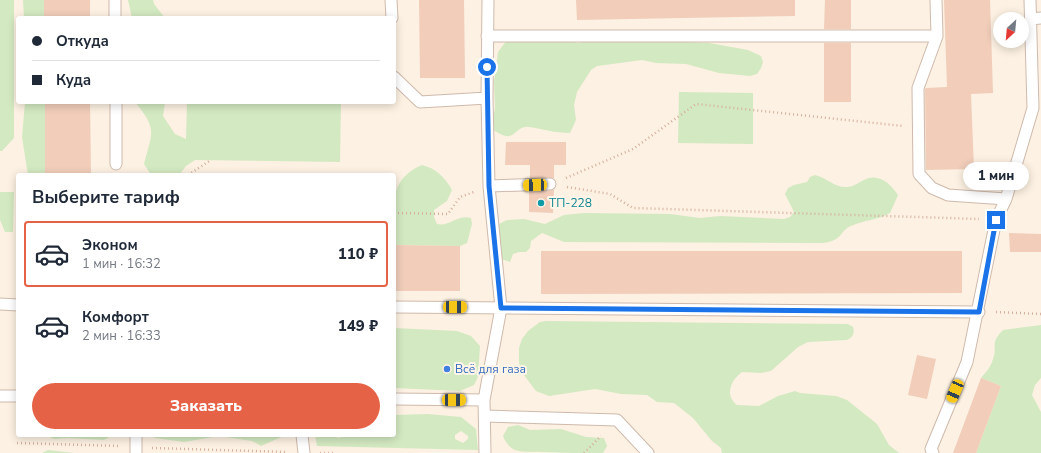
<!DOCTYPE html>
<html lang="ru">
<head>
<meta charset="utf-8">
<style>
  :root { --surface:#fff; --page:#f6f6f7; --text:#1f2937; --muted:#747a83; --line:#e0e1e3; --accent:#e66247 }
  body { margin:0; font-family:"Nunito Sans",sans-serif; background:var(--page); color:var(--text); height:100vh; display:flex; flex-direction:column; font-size:15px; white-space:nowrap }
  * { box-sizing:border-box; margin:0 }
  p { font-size:13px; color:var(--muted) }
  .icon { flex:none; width:22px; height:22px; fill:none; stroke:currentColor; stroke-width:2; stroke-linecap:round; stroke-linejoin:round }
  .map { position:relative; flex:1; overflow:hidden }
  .side { position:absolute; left:16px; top:173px; width:380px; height:264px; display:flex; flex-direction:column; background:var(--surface); border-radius:4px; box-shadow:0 2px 10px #0003 }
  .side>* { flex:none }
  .top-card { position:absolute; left:16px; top:16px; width:380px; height:88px; border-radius:4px; box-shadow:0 2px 10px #0003; display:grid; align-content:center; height:88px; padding:0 16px; background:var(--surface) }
  .needle { width:26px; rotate:206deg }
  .buttons { position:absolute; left:993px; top:12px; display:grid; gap:8px }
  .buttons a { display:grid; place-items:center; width:36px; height:36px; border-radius:50%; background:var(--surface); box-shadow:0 2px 10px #0003; font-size:20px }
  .end { position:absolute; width:18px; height:18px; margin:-9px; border:5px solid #1a73e8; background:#fff; box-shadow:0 0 0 2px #fff }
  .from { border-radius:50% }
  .bubble { position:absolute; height:28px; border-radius:14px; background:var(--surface); box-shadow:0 2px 10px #0003; font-size:13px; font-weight:800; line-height:28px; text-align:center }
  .car { position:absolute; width:12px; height:24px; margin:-12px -6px; border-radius:5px; box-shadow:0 0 3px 1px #0007; background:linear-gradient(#f5c518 24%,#345 0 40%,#f5c518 0 76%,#345 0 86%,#f5c518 0) }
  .top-card b { display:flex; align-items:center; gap:14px; height:38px; font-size:15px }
  .top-card b+b { border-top:1px solid var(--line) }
  .top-card i { width:10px; height:10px; background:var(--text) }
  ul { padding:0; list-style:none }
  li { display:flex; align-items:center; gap:12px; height:66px; margin:0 8px 6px; padding:0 8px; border:2px solid transparent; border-radius:4px }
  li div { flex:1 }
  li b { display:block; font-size:15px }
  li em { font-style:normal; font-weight:800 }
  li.current { border-color:var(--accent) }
  li>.icon { width:36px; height:36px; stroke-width:1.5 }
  h2 { padding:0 16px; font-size:18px; line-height:48px }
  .action { display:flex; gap:8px; margin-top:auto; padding:8px 16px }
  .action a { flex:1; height:46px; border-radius:24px; background:var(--accent); color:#fff; font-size:16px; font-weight:800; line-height:46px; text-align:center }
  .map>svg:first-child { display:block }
  .green { fill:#d3e9c1; fill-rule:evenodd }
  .building { fill:#f1cdba }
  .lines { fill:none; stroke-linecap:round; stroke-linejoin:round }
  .lane-casing { stroke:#cfbaac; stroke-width:13 }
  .path { stroke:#d6b09d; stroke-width:2.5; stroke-dasharray:1 3; stroke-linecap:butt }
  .lane { stroke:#fff; stroke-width:11 }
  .route { stroke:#1a73e8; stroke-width:5 }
  .culture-dot { fill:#0f9aa8; stroke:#fff5e8; stroke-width:1.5 }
  .shop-dot { fill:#3f7fe0; stroke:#fff5e8; stroke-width:1.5 }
  .labels { text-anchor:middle; stroke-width:4; stroke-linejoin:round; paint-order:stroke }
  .culture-label { font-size:12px; fill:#0d838f; stroke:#fff5e8; text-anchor:start }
  .shop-label { font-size:12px; fill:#366cbe; stroke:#fff5e8; text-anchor:start }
</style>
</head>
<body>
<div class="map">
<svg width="1041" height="453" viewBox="0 0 1041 453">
  <rect width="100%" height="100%" fill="#fcf1e2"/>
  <path class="green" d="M0,0H14V138L2,151H0Z
    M23,0H44V18H24Z
    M128,0H153L154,4L165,18H132Z
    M600,38L709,43L748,50L761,56L763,62L761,68L757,74L750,76L719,73L686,64L656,63L642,60L597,66L591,70L577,92L574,105L576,120L570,133C555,133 543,129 529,127C513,125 517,147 492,129L495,107L494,82L498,52L507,40H570L578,43Z
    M679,92L753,93V144L678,143Z
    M25,102H45V175H28L22,137Z
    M135,102H165L163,116L175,134L186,139L187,102H341L340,162L195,160L186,166L179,175H151L144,164C152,132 158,130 135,102Z
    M422,165C435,168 445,177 452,190L447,201L434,210V217L437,224C450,227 457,214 471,218L472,224L467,243L460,246L394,245C394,212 385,181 422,165Z
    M815,175C827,178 835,188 847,187C854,187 859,182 864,180C878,172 891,184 898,195L890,213C878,220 864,220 851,226C840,230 843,241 823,243L564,242L542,233L531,241L530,248L526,252H519L513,254L510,262L501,259L494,233L499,224L507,220L524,219L545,224L564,215L584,213L670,214L700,218L720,216L784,219L790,217L794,212L785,194L788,188L794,185L807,182L810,177Z
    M0,192H14L13,232H5L0,220Z
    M546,321L848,324L853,327C855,333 853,337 847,340L808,342L798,347L771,371L761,373L742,372C731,380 724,395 737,405L759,406L778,396L795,391L800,393L836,396L847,400L877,424L889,445L899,453H722L721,448L712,441L693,418L674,403L657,402L647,395L621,394L595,389L549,396L536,391L521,371L519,362V348L522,339L528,331L540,322Z
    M1041,325V378L1035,385L1032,395L1041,412V453H976L1001,386L981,378C986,372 991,367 993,359C998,346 989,344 1003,330Z
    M394,328L457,331L471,336L480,346L478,377L474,385L460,391L394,388Z
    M428,414L461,417L476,429L478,450L317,446L315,435H331L339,438L343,435H394V415ZM461,431L468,436V439L463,443L455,439V435Z
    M518,425L530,430L561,429L586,437L604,438L607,446L603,453C583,453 563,453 543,452C533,451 525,453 515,450C509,447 505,442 503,436L508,427Z
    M45,435H113L104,440L67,438L54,439Z
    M151,435H286L261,446L252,441L219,436L184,442L155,438Z
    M48,450L74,453H42Z"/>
  <path class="building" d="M44,0H90V18H44Z
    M419,0H464L465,78H420Z
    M576,0H795V16L577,20Z
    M825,0H851V29H824Z
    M944,0H990L993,93L971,94L974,169L926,170L925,89L926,88L947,87Z
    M824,43H851V102H824Z
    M45,102H90L91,175H45Z
    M506,142H566V165H554V178H530V165H505Z
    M554,190L553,213L529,212V192Z
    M1009,233L1041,234V252H1010Z
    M394,245L460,246V291H394Z
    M541,251H962V293L541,294Z
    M917,355L936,359L927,399L908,395Z
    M981,378L1001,386L976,453H953Z"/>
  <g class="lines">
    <defs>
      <path id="lane" d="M115,0V18
        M391,0L392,18
        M936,0L937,36L918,88L919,174L932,188L948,195L1006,199
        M1031,19L1041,18
        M487,36H937
        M394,77L420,102L487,98
        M116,102V164
        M489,186L550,184
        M0,304L18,305
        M394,307L979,312
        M0,396H18
        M394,399L484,400
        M485,416L617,420L648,453
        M136,435V453
        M302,435L304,453
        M485,453L484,400L501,308L489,186L487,98L488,0
        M933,453L931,449L967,362L996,220L1006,199L1033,108L1030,0"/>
    </defs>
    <use href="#lane" class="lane-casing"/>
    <path class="path" d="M188,175L211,160
      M566,178L633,149L696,104L903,126
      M567,187L610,194L633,208L979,219
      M394,213L448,214L460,197L474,192
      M17,224H18
      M996,312L1041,314
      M17,443L119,446
      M152,448L287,452
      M320,453H333
      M584,453L601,436"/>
    <use href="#lane" class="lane"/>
  </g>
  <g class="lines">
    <path class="route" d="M487,67L489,186L501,308L979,312L996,220"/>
  </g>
  <circle class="culture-dot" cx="541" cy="203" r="4"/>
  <circle class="shop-dot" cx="447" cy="369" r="4"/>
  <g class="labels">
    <g class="culture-label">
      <text x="549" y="207">ТП-228</text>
    </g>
    <g class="shop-label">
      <text x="455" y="373">Всё для газа</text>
    </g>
  </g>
</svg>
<div class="buttons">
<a><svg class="needle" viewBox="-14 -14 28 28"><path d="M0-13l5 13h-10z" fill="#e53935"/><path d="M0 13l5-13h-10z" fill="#747a83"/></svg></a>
</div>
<i class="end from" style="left:487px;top:67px"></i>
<i class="end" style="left:996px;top:220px"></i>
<div class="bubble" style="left:963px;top:162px;width:66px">1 мин</div>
<i class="car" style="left:535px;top:185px;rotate:268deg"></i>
<i class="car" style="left:455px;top:307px;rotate:90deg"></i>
<i class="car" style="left:955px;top:391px;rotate:203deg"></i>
<i class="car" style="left:454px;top:400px;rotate:90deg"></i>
<div class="top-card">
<b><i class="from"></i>Откуда</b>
<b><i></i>Куда</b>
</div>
<section class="side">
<h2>Выберите тариф</h2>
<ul>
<li class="current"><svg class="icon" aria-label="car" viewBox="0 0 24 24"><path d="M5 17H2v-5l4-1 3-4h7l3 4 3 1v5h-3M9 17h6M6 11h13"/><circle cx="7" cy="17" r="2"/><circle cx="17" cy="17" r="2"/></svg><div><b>Эконом</b><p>1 мин · 16:32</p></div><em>110 ₽</em></li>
<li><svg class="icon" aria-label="car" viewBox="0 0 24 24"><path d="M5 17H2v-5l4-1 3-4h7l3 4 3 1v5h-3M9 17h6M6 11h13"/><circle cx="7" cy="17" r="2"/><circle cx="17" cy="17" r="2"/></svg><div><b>Комфорт</b><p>2 мин · 16:33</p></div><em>149 ₽</em></li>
</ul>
<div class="action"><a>Заказать</a></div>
</section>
</div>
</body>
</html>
